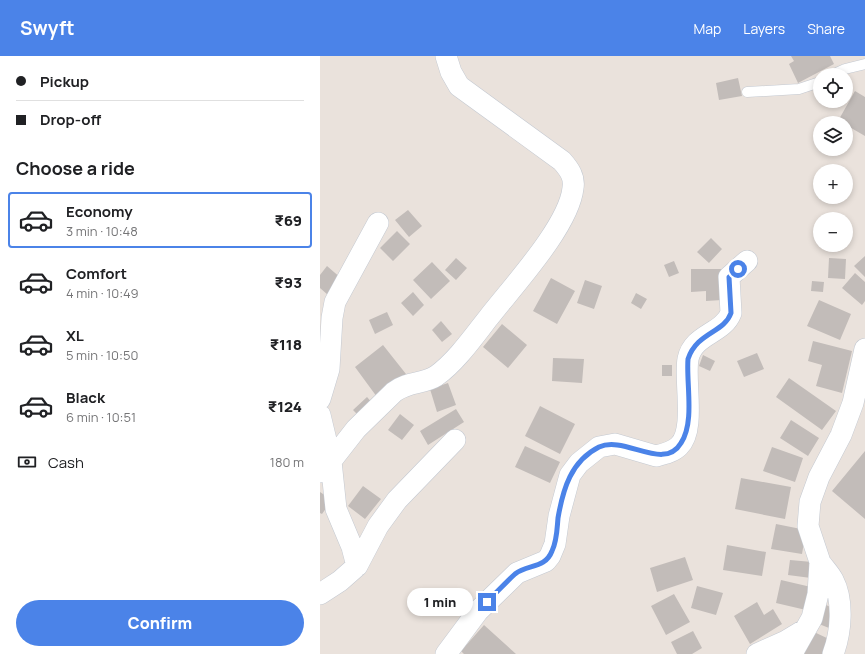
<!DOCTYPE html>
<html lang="en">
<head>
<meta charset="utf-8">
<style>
  :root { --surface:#fff; --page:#f2f2f2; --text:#202124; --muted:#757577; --line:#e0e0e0; --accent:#4b83e8 }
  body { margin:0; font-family:Manrope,sans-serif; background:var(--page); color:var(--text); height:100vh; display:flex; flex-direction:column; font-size:15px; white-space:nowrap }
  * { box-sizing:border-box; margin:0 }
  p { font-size:13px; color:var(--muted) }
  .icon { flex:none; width:22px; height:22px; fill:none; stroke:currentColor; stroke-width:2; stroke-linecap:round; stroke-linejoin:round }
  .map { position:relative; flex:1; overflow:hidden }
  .details { display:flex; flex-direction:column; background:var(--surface); width:320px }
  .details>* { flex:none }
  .guide { display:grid; align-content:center; height:88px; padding:0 16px; background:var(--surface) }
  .controls { position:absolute; left:493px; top:12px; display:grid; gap:8px }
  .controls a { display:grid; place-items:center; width:40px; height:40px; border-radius:50%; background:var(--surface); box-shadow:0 2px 6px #0003; font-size:20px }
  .end { position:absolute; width:18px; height:18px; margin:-9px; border:5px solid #4b83e8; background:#fff; box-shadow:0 0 0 2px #fff }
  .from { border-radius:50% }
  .bubble { position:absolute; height:28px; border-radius:14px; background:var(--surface); box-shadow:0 2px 6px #0003; font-size:13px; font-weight:800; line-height:28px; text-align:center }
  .guide b { display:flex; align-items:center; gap:14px; height:38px; font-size:15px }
  .guide b+b { border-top:1px solid var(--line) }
  .guide i { width:10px; height:10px; background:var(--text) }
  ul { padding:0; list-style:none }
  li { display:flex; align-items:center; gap:12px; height:56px; margin:0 8px 6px; padding:0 8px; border:2px solid transparent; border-radius:4px }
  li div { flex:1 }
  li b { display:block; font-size:15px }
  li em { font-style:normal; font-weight:800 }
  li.on { border-color:var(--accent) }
  li>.icon { width:36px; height:36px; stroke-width:1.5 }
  h2 { padding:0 16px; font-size:18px; line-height:48px }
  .pay { display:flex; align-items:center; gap:10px; height:44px; padding:0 16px; font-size:15px }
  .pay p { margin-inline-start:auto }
  .cta { display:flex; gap:8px; margin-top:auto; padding:8px 16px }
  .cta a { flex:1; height:46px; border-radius:24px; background:var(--accent); color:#fff; font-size:16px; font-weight:800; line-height:46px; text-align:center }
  header { display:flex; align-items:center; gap:24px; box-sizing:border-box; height:56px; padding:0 20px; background:var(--accent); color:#fff }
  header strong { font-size:19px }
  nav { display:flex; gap:22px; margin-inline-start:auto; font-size:14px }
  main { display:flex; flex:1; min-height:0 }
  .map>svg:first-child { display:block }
  .building { fill:#c2bcb9 }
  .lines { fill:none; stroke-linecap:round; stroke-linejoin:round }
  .lane-casing { stroke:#c4c9d1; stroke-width:11 }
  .street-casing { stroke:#c4c9d1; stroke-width:22 }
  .lane { stroke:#fff; stroke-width:10 }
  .street { stroke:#fff; stroke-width:21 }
  .route { stroke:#4b83e8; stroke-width:5 }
</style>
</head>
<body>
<header>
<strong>Swyft</strong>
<nav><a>Map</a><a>Layers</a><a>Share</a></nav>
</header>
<main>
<section class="details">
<div class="guide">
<b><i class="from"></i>Pickup</b>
<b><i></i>Drop-off</b>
</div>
<h2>Choose a ride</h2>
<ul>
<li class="on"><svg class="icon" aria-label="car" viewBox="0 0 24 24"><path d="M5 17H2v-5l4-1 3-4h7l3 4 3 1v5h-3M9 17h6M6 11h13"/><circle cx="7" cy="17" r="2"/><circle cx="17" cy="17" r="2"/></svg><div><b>Economy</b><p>3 min · 10:48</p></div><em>₹69</em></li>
<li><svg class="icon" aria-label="car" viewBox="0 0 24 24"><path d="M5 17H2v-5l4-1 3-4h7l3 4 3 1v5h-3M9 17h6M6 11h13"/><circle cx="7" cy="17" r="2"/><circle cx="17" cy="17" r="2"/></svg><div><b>Comfort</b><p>4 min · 10:49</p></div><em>₹93</em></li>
<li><svg class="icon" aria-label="car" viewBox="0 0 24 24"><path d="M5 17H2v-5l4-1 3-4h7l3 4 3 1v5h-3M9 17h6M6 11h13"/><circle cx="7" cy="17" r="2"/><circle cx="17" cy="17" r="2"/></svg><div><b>XL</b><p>5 min · 10:50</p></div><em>₹118</em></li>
<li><svg class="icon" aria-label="car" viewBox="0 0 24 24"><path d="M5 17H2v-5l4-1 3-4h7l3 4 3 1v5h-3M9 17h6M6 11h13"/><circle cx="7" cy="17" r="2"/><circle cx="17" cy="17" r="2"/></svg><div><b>Black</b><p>6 min · 10:51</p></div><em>₹124</em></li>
</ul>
<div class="pay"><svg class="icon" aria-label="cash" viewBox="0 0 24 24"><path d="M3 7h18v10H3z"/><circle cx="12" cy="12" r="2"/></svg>Cash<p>180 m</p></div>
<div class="cta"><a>Confirm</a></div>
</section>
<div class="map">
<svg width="545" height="598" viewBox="0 0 545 598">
  <rect width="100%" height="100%" fill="#eae2dc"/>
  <path class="building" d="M471,0H510L514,8L478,27L469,8L474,5Z
    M418,22L422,40L399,44L396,27Z
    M535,35L545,41V80L526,69V67L518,65Z
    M88,154L102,170L89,181L75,164Z
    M77,175L90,188L73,205L60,192Z
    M391,182L402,193L389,207L377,196Z
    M545,200V221L534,210Z
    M136,202L147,212L136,224L125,214Z
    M509,202L526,203L525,223L508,222Z
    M354,205L359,217L349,221L344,209Z
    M112,206L130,225L111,243L93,224Z
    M7,210L22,223L8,239L0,232V219Z
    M371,213H402V244L386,245V235L371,236Z
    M535,217L545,226V245L542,249L522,232Z
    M231,222L255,235L237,268L213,255Z
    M265,224L282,230L274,253L257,247Z
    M492,225L504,226L503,236L491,235Z
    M93,236L104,249L93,260L81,247Z
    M316,237L327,243L321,253L311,247Z
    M499,244L531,258L520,284L487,270Z
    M67,256L73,269L55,278L49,264Z
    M121,265L132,278L122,286L112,274Z
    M182,268L207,289L188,312L163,291Z
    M493,285L532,295L522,337L496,330L502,309L488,305Z
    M63,289L86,318L57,341L35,311Z
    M437,297L444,313L424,321L417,305Z
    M383,299L395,305L390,315L379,310Z
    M233,302L264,303L262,327L232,325Z
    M342,309H352V320H342Z
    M469,322L516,355L502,374L456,341Z
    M128,327L136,349L117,356L110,333Z
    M47,341L54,349L40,361L33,354Z
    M220,350L255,368L240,398L205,380Z
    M136,353L144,366L108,389L100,375Z
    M80,358L94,369L82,384L68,374Z
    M471,364L499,382L488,400L460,382Z
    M205,390L240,406L230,427L195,411Z
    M452,391L483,402L475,426L443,415Z
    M545,395V463L512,435Z
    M421,422L471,431L465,463L415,453Z
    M43,430L61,443L45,463L28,450Z
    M0,436L12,444L2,458L0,457Z
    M456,468L486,474L482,498L451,493Z
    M407,489L446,496L442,520L403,514Z
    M365,501L373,524L337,536L330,512Z
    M470,504L492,506L491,522L468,519Z
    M461,524L491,531L486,554L456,547Z
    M377,530L403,537L396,559L371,552Z
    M354,538L370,566L346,579L331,550Z
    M437,546L444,559L453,553L462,568L430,588L414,560Z
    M506,549L515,553L509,572L499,568Z
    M164,569L196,598H144L141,595Z
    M373,575L382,592L372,598H357L351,586Z
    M494,576L511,584L504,598H484Z"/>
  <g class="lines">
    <defs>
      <path id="lane" d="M512,19L525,13L545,8
        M427,36L479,33L500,26"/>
      <path id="street" d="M0,343L9,313L12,262L15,246L58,167
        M0,359L11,405L16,453L32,491L37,510
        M0,416L11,405L36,373L74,336C88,325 104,328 116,320C136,306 154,280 169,261C193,230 249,170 253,132C255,121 249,113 242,105L139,30L131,16L126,0
        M500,506C504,512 510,518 513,524C524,545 521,577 513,598
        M0,538L20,525L37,510L58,470L77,444L135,384
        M126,598L158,555L197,517L226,505L230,500L235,488L239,460L250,419L259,407L279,391L295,388L336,400C344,398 353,396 359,390C376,374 364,325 368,303C373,278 403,278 411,257L409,221L427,205
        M437,598L466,585L481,576
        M469,598L474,594L492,562L498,538L500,506L488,470L490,446L499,421L521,379L533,347L545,293"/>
    </defs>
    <use href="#lane" class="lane-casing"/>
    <use href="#street" class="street-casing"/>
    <use href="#lane" class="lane"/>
    <use href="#street" class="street"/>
  </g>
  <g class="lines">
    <path class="route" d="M167,546C176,537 185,527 195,518C208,508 225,513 232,495C237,485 237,473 238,462C243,433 251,405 279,391C305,379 344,416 361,387C375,366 366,327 368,303C377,276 404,277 411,257L409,221L418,213"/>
  </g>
</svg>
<div class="controls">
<a><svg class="icon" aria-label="locate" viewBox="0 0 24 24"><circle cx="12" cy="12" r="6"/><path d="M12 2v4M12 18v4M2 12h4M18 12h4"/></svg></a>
<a><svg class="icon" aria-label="layers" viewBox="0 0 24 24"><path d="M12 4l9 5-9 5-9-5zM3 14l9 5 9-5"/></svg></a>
<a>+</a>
<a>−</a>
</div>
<i class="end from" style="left:418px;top:213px"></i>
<i class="end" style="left:167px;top:546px"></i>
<div class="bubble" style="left:87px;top:532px;width:66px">1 min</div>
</div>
</main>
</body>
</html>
